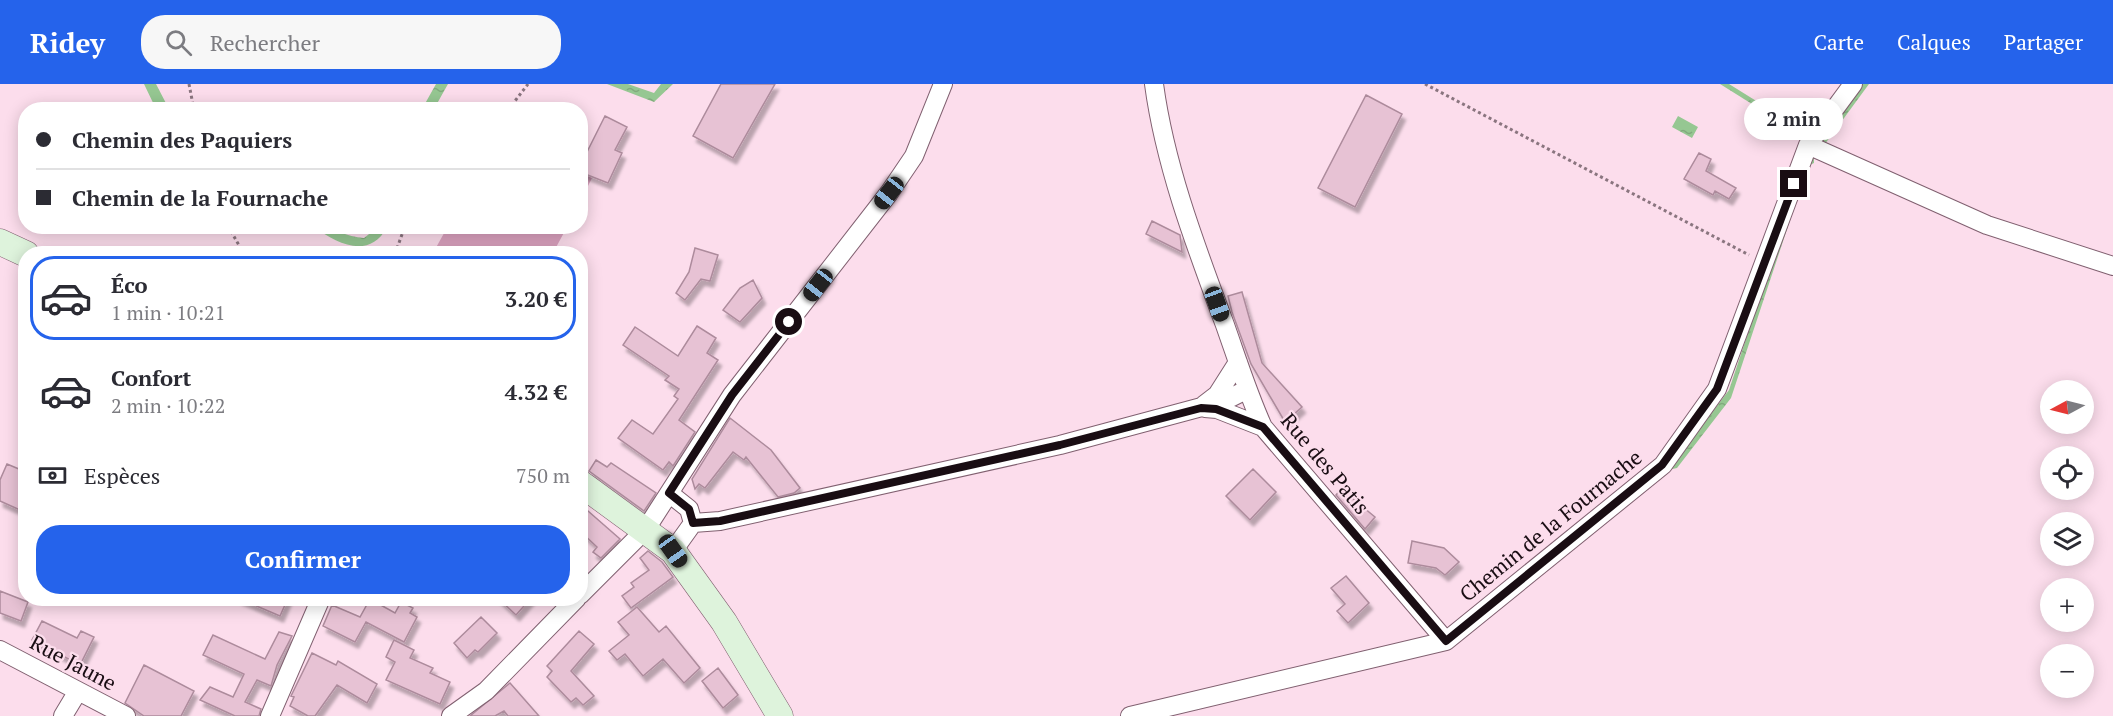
<!DOCTYPE html>
<html lang="fr">
<head>
<meta charset="utf-8">
<style>
  :root { --surface:#fff; --page:#f7f7f7; --text:#2b2b33; --muted:#7c7c81; --line:#e1e1e2; --accent:#2563eb }
  body { margin:0; font-family:"PT Serif",serif; background:var(--page); color:var(--text); height:100vh; display:flex; flex-direction:column; font-size:22px; white-space:nowrap }
  * { box-sizing:border-box; margin:0 }
  p { font-size:20px; color:var(--muted) }
  .icon { flex:none; width:33px; height:33px; fill:none; stroke:currentColor; stroke-width:2; stroke-linecap:round; stroke-linejoin:round }
  .map { position:relative; flex:1; overflow:hidden }
  .drawer { position:absolute; left:18px; top:162px; width:570px; height:360px; display:flex; flex-direction:column; background:var(--surface); border-radius:24px; box-shadow:0 3px 15px #0003 }
  .drawer>* { flex:none }
  .top-card { position:absolute; left:18px; top:18px; width:570px; height:132px; border-radius:24px; box-shadow:0 3px 15px #0003; display:grid; align-content:center; height:132px; padding:0 18px; background:var(--surface) }
  .needle { width:39px; rotate:263deg }
  .fabs { position:absolute; left:2040px; top:296px; display:grid; gap:12px }
  .fabs a { display:grid; place-items:center; width:54px; height:54px; border-radius:50%; background:var(--surface); box-shadow:0 3px 15px #0003; font-size:30px }
  .end { position:absolute; width:27px; height:27px; margin:-14px; border:8px solid #190d13; background:#fff; box-shadow:0 0 0 3px #fff }
  .from { border-radius:50% }
  .bubble { position:absolute; height:42px; border-radius:21px; background:var(--surface); box-shadow:0 3px 15px #0003; font-size:20px; font-weight:600; line-height:42px; text-align:center }
  .car { position:absolute; width:18px; height:36px; margin:-18px -9px; border-radius:8px; box-shadow:0 0 4px 2px #0007; background:linear-gradient(#222 24%,#8ab4d8 0 40%,#222 0 76%,#8ab4d8 0 86%,#222 0) }
  .top-card b { display:flex; align-items:center; gap:21px; height:57px; font-size:22px }
  .top-card b+b { border-top:2px solid var(--line) }
  .top-card i { width:15px; height:15px; background:var(--text) }
  ul { padding:10px 0 0; list-style:none }
  li { display:flex; align-items:center; gap:18px; height:84px; margin:0 12px 9px; padding:0 6px; border:3px solid transparent; border-radius:24px }
  li div { flex:1 }
  li b { display:block; font-size:22px }
  li em { font-style:normal; font-weight:600 }
  li.active { border-color:var(--accent) }
  li>.icon { width:54px; height:54px; stroke-width:1.5 }
  .pay { display:flex; align-items:center; gap:15px; height:66px; padding:0 18px; font-size:22px }
  .pay p { margin-inline-start:auto }
  .action { display:flex; gap:12px; margin-top:auto; padding:12px 18px }
  .action a { flex:1; height:69px; border-radius:24px; background:var(--accent); color:#fff; font-size:24px; font-weight:600; line-height:69px; text-align:center }
  header { display:flex; align-items:center; gap:36px; box-sizing:border-box; height:84px; padding:0 30px; background:var(--accent); color:#fff }
  header strong { font-size:28px }
  nav { display:flex; gap:33px; margin-inline-start:auto; font-size:21px }
  .search { width:420px; height:54px; background:var(--page); display:flex; align-items:center; gap:15px; box-sizing:border-box; padding:0 21px; border-radius:24px; color:var(--muted); font-size:22px }
  .map>svg:first-child { display:block }
  .green { fill:#daa1be }
  .water { fill:url(#water-ripples) }
  .building { fill:#e7c2d4; stroke:#ad8b9c; stroke-width:1.5; filter:url(#shadow) }
  .lines { fill:none; stroke-linecap:round; stroke-linejoin:round }
  .street-casing { stroke:#806070; stroke-width:20 }
  .secondary-casing { stroke:#806070; stroke-width:27 }
  .path { stroke:#8a757f; stroke-width:3; stroke-dasharray:3 3; stroke-linecap:butt }
  .street { stroke:#fff; stroke-width:18 }
  .secondary { stroke:#def3dc; stroke-width:26 }
  .route { stroke:#190d13; stroke-width:8 }
  .labels { text-anchor:middle; stroke-width:4.5; stroke-linejoin:round; paint-order:stroke }
  .street-label { font-size:21px; fill:#190d13; stroke:#fcddec }
</style>
</head>
<body>
<header>
<strong>Ridey</strong>
<div class="search"><svg class="icon" aria-label="search" viewBox="0 0 24 24"><circle cx="10" cy="10" r="6"/><path d="M15 15l6 6"/></svg>Rechercher</div>
<nav><a>Carte</a><a>Calques</a><a>Partager</a></nav>
</header>
<div class="map">
<svg width="2113" height="632" viewBox="0 0 2113 632">
  <defs>
    <pattern id="water-ripples" width="26" height="14" patternUnits="userSpaceOnUse" patternTransform="scale(1.5)"><rect width="26" height="14" fill="#96c792"/><path d="M2 4q2-2 4 0t4 0M15 11q2-2 4 0t4 0" fill="none" stroke="#81aa7d"/></pattern>
    <filter id="shadow"><feDropShadow dx="3.5" dy="6" stdDeviation="1.5" flood-color="#0004"/></filter>
  </defs>
  <rect width="100%" height="100%" fill="#fcddec"/>
  <path class="green" d="M581,88L592,94L581,116Z
    M448,142H567V143L553,169H433Z"/>
  <path class="water" d="M144,0H156L169,25H156Z
    M436,0H448L434,25H422Z
    M607,0H628L654,9L661,0H673L654,18Z
    M1720,0H1729L1803,46L1800,50Z
    M1859,0H1869L1822,64L1820,53Z
    M1678,32L1698,43L1692,54L1672,43Z
    M1814,73V79L1808,82L1731,314L1677,384L1668,386L1729,306L1805,78Z
    M314,143C332,142 346,153 364,154L378,143H387C370,176 337,160 314,143Z"/>
  <path class="building" d="M721,0H775L733,74L693,52Z
    M1366,11L1402,30L1355,123L1318,104Z
    M605,32L627,43L615,66L622,69L608,99L580,88V82Z
    M1699,69L1711,75L1706,87L1736,104L1729,115L1715,107L1713,111L1684,95Z
    M1152,137L1180,151L1182,168L1146,150Z
    M695,164L718,171L710,197L701,195L685,216L676,209L689,188Z
    M753,196L762,214L740,238L723,226L740,204Z
    M1242,208L1262,279L1302,323L1285,338L1251,280L1232,228L1228,212Z
    M697,242L716,254L707,269L718,276L679,336L695,348L673,382L669,378L663,386L618,354L632,336L653,350L678,315L674,312L679,305L665,296L669,292L623,261L635,243L678,272Z
    M730,334L771,366L800,404L794,409L778,413L746,373L744,376L733,368L705,404L699,400L695,405L692,395Z
    M596,376L607,383L611,379L656,409L644,427L589,387Z
    M7,380L26,388L21,402L26,403V412L20,426L0,417V396Z
    M1253,385L1276,408L1250,436L1226,412Z
    M1341,405L1375,433L1365,445L1336,411Z
    M580,420L620,455L601,474L593,468L597,463L580,447Z
    M1412,457L1444,464L1459,478L1445,491L1436,484L1408,479Z
    M648,467L662,478L673,493L631,524L622,512L634,503L631,499L649,486L640,474Z
    M1346,492L1369,519L1348,539L1337,527L1345,520L1331,504Z
    M0,507L28,518L21,537L0,529Z
    M238,514H288L280,532Z
    M498,514H531L516,531Z
    M370,515L395,529L401,518L413,524L410,529L417,533L404,558L366,538L355,558L323,542L332,521L360,533Z
    M637,523L659,548L666,542L700,584L684,599L663,575L643,592L625,570L617,576L609,567L629,551L618,538Z
    M481,533L497,549L478,568L475,566L467,574L454,559Z
    M42,537L77,554L81,547L94,553L80,581L32,556Z
    M579,547L594,560L571,587L594,612L583,621L576,614L571,618L547,593L552,587L547,582Z
    M279,548L292,552L277,581L271,602L257,596L245,618L261,625L259,632H235L200,616L210,603L233,613L244,590L203,571L213,551L265,575Z
    M394,556L414,566L410,574L433,584L430,589L450,598L440,620L386,596L395,578L386,573Z
    M312,569L336,581L338,577L377,600L367,619L337,601L315,632H308L290,622L294,613L291,612Z
    M144,581L194,607L181,632H144L125,619Z
    M718,584L738,611L723,624L702,597Z
    M510,599L539,632H508L504,627L495,632H470Z"/>
  <g class="lines">
    <defs>
      <path id="street" d="M1154,0C1165,82 1196,163 1225,241C1237,275 1248,310 1263,343L1446,557
        M1808,61L1987,141L2113,182
        M1204,321L1217,311L1238,278
        M1205,324L1217,325L1263,343
        M669,409L689,425L693,439
        M693,439L720,437L1060,361L1224,317L1246,306
        M673,467L693,439
        M580,511L646,445L732,311L889,109L914,72L943,0
        M0,566L126,632
        M63,632L78,607
        M270,632L321,514
        M451,632L486,607L577,514
        M1130,632L1446,557L1663,381L1717,305L1808,61L1853,0"/>
      <path id="secondary" d="M0,158L26,170
        M580,399L673,467L724,538L780,632"/>
    </defs>
    <use href="#street" class="street-casing"/>
    <use href="#secondary" class="secondary-casing"/>
    <path class="path" d="M189,0L194,26
      M1425,0L1749,171
      M508,26L528,0
      M228,142L244,170
      M395,170L405,142"/>
    <use href="#street" class="street"/>
    <use href="#secondary" class="secondary"/>
  </g>
  <g class="lines">
    <path class="route" d="M789,238L732,311L669,409L689,425L693,439L720,437L1060,361L1201,324L1216,325L1263,343L1446,557L1662,381L1717,305L1794,100"/>
  </g>
  <g class="labels">
    <g class="street-label">
      <text transform="translate(1325 380) rotate(50)" y="7">Rue des Patis</text>
      <text transform="translate(1551 442) rotate(-39)" y="7">Chemin de la Fournache</text>
      <text transform="translate(73 579) rotate(28)" y="7">Rue Jaune</text>
    </g>
  </g>
</svg>
<div class="fabs">
<a><svg class="needle" viewBox="-14 -14 28 28"><path d="M0-13l5 13h-10z" fill="#e53935"/><path d="M0 13l5-13h-10z" fill="#7c7c81"/></svg></a>
<a><svg class="icon" aria-label="locate" viewBox="0 0 24 24"><circle cx="12" cy="12" r="6"/><path d="M12 2v4M12 18v4M2 12h4M18 12h4"/></svg></a>
<a><svg class="icon" aria-label="layers" viewBox="0 0 24 24"><path d="M12 4l9 5-9 5-9-5zM3 14l9 5 9-5"/></svg></a>
<a>+</a>
<a>−</a>
</div>
<i class="end from" style="left:789px;top:238px"></i>
<i class="end" style="left:1794px;top:100px"></i>
<div class="bubble" style="left:1744px;top:14px;width:99px">2 min</div>
<i class="car" style="left:889px;top:109px;rotate:218deg"></i>
<i class="car" style="left:818px;top:201px;rotate:218deg"></i>
<i class="car" style="left:1217px;top:220px;rotate:160deg"></i>
<i class="car" style="left:673px;top:467px;rotate:145deg"></i>
<div class="top-card">
<b><i class="from"></i>Chemin des Paquiers</b>
<b><i></i>Chemin de la Fournache</b>
</div>
<section class="drawer">
<ul>
<li class="active"><svg class="icon" aria-label="car" viewBox="0 0 24 24"><path d="M5 17H2v-5l4-1 3-4h7l3 4 3 1v5h-3M9 17h6M6 11h13"/><circle cx="7" cy="17" r="2"/><circle cx="17" cy="17" r="2"/></svg><div><b>Éco</b><p>1 min · 10:21</p></div><em>3.20 €</em></li>
<li><svg class="icon" aria-label="car" viewBox="0 0 24 24"><path d="M5 17H2v-5l4-1 3-4h7l3 4 3 1v5h-3M9 17h6M6 11h13"/><circle cx="7" cy="17" r="2"/><circle cx="17" cy="17" r="2"/></svg><div><b>Confort</b><p>2 min · 10:22</p></div><em>4.32 €</em></li>
</ul>
<div class="pay"><svg class="icon" aria-label="cash" viewBox="0 0 24 24"><path d="M3 7h18v10H3z"/><circle cx="12" cy="12" r="2"/></svg>Espèces<p>750 m</p></div>
<div class="action"><a>Confirmer</a></div>
</section>
</div>
</body>
</html>
